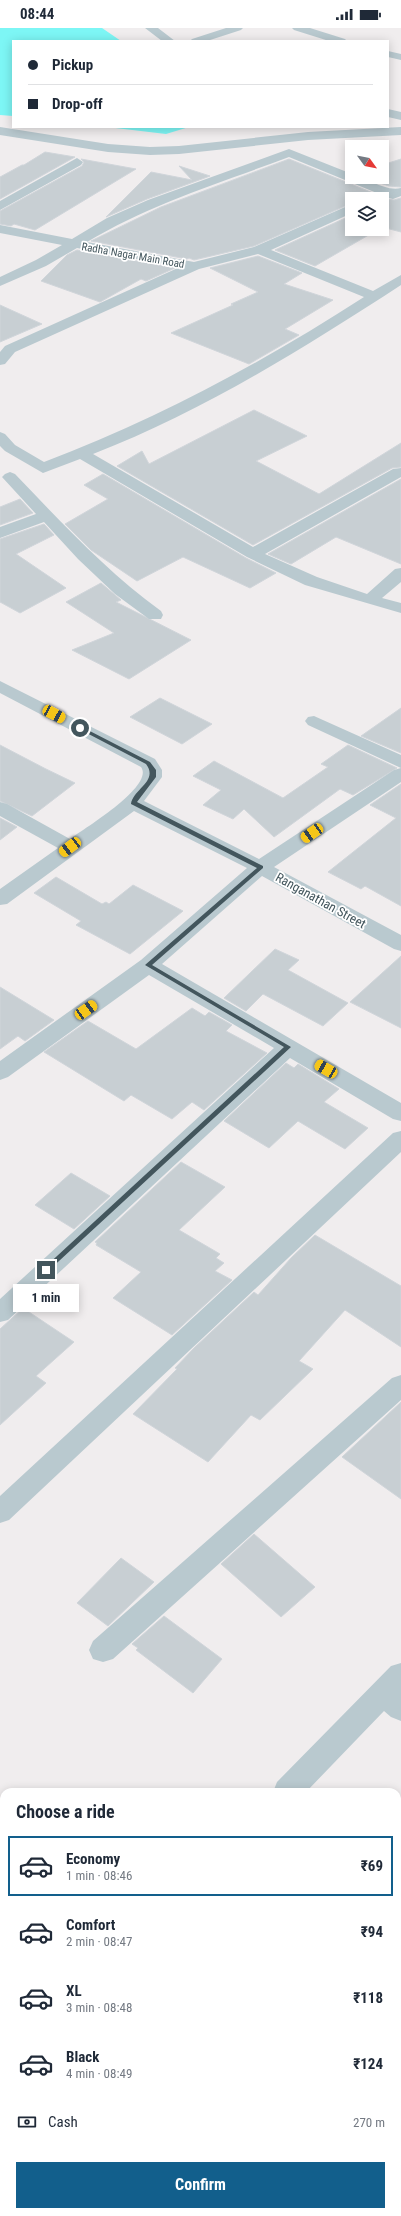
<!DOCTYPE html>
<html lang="en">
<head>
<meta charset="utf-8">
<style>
  :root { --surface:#fff; --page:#f2f2f3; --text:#1f2937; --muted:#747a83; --line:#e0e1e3; --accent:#125f8c }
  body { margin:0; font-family:"Roboto Condensed",sans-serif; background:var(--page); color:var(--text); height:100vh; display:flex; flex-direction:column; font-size:15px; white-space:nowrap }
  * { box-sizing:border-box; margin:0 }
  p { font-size:13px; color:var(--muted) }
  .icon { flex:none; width:22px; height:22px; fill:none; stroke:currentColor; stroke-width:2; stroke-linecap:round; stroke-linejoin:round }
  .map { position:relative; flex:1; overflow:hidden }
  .panel { position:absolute; left:0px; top:1760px; width:401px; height:428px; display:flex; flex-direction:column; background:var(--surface); border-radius:12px 12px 0 0; box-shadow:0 2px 10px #0003 }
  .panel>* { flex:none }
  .hud { position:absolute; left:12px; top:12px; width:377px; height:88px; border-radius:0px; box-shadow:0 2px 10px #0003; display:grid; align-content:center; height:88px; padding:0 16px; background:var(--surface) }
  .needle { width:26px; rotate:123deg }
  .controls { position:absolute; left:345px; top:112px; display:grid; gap:8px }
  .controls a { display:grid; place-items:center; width:44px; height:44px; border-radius:0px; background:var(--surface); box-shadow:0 2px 10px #0003; font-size:20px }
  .end { position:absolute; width:18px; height:18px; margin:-9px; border:5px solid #43565d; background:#fff; box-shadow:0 0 0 2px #fff }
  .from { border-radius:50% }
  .bubble { position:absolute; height:28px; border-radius:0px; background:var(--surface); box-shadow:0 2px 10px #0003; font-size:13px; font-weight:700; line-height:28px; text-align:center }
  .car { position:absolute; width:12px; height:24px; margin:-12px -6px; border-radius:5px; box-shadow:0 0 3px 1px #0007; background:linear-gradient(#f5c518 24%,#345 0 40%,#f5c518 0 76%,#345 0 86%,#f5c518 0) }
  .hud b { display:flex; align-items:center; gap:14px; height:38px; font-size:15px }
  .hud b+b { border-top:1px solid var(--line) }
  .hud i { width:10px; height:10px; background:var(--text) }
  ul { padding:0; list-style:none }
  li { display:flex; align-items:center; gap:12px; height:60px; margin:0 8px 6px; padding:0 8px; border:2px solid transparent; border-radius:0px }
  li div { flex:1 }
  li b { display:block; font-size:15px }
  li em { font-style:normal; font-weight:700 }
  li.selected { border-color:var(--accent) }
  li>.icon { width:36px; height:36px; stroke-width:1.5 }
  h2 { padding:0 16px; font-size:18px; line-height:48px }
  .pay { display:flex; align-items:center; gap:10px; height:44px; padding:0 16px; font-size:15px }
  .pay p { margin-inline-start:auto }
  .button { display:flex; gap:8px; margin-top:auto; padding:8px 16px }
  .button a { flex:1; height:46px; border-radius:0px; background:var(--accent); color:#fff; font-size:16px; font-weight:700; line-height:46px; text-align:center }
  .status { display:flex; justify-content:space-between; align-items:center; height:28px; padding:0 20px; background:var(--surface); direction:ltr }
  .status svg { height:11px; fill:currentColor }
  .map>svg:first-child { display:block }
  .water { fill:#7df6f5 }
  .building { fill:#c8cfd3; stroke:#d0d5da }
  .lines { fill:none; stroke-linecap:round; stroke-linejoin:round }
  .minor { fill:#b9c9cf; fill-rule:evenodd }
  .route { fill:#43565d }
  .labels { text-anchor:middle; stroke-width:3.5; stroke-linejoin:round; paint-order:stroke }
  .far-street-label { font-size:11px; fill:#43565d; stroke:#fff }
  .street-label { font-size:13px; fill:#43565d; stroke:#fff }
</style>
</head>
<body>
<div class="status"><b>08:44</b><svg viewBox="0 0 49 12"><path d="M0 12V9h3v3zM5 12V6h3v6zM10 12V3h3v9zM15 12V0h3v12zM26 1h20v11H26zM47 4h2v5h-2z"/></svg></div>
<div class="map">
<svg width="401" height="2188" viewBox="0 0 401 2188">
  <rect width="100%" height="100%" fill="#f0edee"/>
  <path class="water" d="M0,0H102L121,13H13V88L0,87Z
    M107,99H189L166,106Z"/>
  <path class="building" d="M45,124L75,129L0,171V149L22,137H24Z
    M81,131L136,141L35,202L14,196L11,198L0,196V183L82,138L84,134Z
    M289,131L388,171L394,172L401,170V204L382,199V171H352V175L254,218L194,232L189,230L187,231L91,213L161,179Z
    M401,131V159L389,158L362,149H382V137Z
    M179,138L210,148L147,171L106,189L151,144L192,152Z
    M352,187V201H379L315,238L275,222Z
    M77,222L175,240L146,253L141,251L100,274L41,253L67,227Z
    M258,228L302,245L284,256L333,272L285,301L299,307L249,336L171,305L233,277L231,276L258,264L210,240Z
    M0,277L42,296L0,314Z
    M254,382L307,408L256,433L319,466L401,415V439L392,440L253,517L117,438L142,423L149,436Z
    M103,446L246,530L276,545L250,560L183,529L137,553L91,522L65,496L108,471L84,457Z
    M401,451V536L336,509L291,536L268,526Z
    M20,471L33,485L0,497V479Z
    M44,496L54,507L16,526L66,560L20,585L0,574V511Z
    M101,555L121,572L116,574L191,612L129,651L72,622L114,605L66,574Z
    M160,670L212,696L182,716L130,689Z
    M401,680V725L361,708Z
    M0,717L46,741L75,755L32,788L0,773Z
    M348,717L397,740L353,767L340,761L274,809L244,781L233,791L203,777L221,762L193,748L214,733L283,770L328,739L321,736Z
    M401,756V878L365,858L361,861L328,844L396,790L370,777Z
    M0,790L17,799L0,812Z
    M56,849L102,876L106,874L109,876L133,857L183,883L130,926L76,897L81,893L34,865Z
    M275,921L299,932L288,942L348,975L323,998L263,966L246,983L224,970Z
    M401,928V1000L350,974Z
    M0,959L54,992L25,1013L18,1008L0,1021Z
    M192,980L205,988L209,984L232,997L226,1003L267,1025L204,1082L192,1074L172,1091L131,1067L124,1073L44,1024L88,993L136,1021Z
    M286,1035L294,1040L298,1036L339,1061L324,1074L368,1100L345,1121L298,1093L269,1120L224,1093Z
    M181,1134L225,1159L179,1202L220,1226L216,1230L224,1235L215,1243L232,1252L172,1307L113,1270L141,1244L96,1217L97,1215L95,1214Z
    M71,1145L110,1168L74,1201L35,1177Z
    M315,1207L401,1258V1319L345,1282L299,1333L313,1341L260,1392L251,1387L208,1434L133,1386L177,1341L175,1340L194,1320L254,1264L258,1267L291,1230Z
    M23,1280L74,1314L36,1348L46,1355L0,1397V1301Z
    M401,1374V1471L342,1429Z
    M254,1506L315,1559L281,1589L221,1536Z
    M121,1530L154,1554L108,1598L77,1575Z
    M164,1588L222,1631L193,1665L136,1622L138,1620L132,1616Z"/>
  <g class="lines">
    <path class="minor" d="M145,0H158L175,13H162Z
      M226,0H243L241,2L207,13H190L192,11Z
      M292,0H310L345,11L347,13H329L294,2Z
      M388,23L401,26V32L388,29Z
      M388,81L401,84V92L388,89Z
      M0,99L108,116L150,119L179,118L308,104L401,99V107L308,112L179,126L150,127L108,124L0,107Z
      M289,121L352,146V149C369,149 384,164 401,160V168L393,171L389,170L289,129C220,155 150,176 87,214L194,234L254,219L352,176V185L271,222L373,263L401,247V257C304,320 202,384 93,426L253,519L393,441L401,440V449L265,526L317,549L367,566L395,541L401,540V554L382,570L401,575V585L305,557L247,529L80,431L43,445L5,423L0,418V404L5,406L15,417L44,434C157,391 262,335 364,269L258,226L199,241L15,324L5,336L0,337V324L5,318L180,239L77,220L46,238L0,258V249L36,232L62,217L0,205V197L72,211L107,190L148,172Z
      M77,130L83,134L81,137L0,182V173Z
      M10,444L15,446C62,495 106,543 161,583L163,587L161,591H149L115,566L78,531L44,494L0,510V499L36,486L2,449L5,446Z
      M0,653L155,731L162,742V749L144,773L259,831L394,742L401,740V754L274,839L401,907V923L394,921L262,848L162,936L401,1075V1093L393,1091L290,1030L8,1292L0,1294V1271L274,1020L149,947L8,1049L0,1052V1033L141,932L247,840L134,783L7,876L0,877V861L58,820L0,788V774L7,776L70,811C84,801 155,758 141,739L0,665Z
      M314,688L401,727V740L308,697L305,693L308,689Z
      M401,1103V1124L9,1492L0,1495V1468L393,1105Z
      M401,1347V1372L113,1631L103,1634L93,1631L89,1622L93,1613L392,1350Z
      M401,1635V1693L391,1689L384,1683L306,1764H273L277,1754L391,1638Z"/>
  </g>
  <path class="route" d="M79,699H82L150,734L156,742V749L137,774L263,838V840L152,937L291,1019L46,1245L44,1244V1240L284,1019L145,937L257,840L131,776C133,761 159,753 146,736L79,701Z"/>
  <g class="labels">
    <g class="far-street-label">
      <text transform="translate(133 227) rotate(10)" y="4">Radha Nagar Main Road</text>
    </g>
    <g class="street-label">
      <text transform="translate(321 872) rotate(29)" y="5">Ranganathan Street</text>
    </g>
  </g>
</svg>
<div class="controls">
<a><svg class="needle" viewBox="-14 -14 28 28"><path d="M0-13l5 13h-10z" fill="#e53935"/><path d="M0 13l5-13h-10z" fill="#747a83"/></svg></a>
<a><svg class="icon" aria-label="layers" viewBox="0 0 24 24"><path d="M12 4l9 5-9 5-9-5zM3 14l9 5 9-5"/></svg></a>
</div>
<i class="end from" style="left:80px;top:700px"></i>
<i class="end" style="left:46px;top:1242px"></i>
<div class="bubble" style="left:13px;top:1256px;width:66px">1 min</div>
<i class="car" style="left:54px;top:686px;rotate:118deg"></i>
<i class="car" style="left:312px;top:805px;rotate:236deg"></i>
<i class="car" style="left:70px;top:819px;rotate:233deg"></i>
<i class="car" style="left:86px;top:982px;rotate:55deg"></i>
<i class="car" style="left:326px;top:1041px;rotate:300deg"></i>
<div class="hud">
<b><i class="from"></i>Pickup</b>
<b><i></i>Drop-off</b>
</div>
<section class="panel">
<h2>Choose a ride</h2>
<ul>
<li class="selected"><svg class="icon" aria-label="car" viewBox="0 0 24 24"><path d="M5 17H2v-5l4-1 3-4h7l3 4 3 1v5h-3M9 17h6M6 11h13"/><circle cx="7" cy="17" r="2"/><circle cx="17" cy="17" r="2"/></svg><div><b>Economy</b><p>1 min · 08:46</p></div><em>₹69</em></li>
<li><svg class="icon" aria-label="car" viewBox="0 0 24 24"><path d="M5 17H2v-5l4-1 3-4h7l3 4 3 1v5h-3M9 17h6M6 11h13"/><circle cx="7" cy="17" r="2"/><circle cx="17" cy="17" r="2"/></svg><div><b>Comfort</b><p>2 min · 08:47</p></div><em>₹94</em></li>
<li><svg class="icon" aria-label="car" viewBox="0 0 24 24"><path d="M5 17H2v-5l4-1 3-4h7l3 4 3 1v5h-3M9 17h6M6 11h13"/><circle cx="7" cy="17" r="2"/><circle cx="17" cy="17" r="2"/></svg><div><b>XL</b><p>3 min · 08:48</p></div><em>₹118</em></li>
<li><svg class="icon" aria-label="car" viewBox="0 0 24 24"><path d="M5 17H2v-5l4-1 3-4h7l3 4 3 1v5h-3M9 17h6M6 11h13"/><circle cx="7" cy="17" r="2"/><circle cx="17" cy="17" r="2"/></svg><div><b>Black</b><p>4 min · 08:49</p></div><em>₹124</em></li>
</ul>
<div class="pay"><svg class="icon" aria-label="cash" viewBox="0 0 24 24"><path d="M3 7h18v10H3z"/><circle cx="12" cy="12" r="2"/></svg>Cash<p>270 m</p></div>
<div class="button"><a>Confirm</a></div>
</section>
</div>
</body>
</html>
